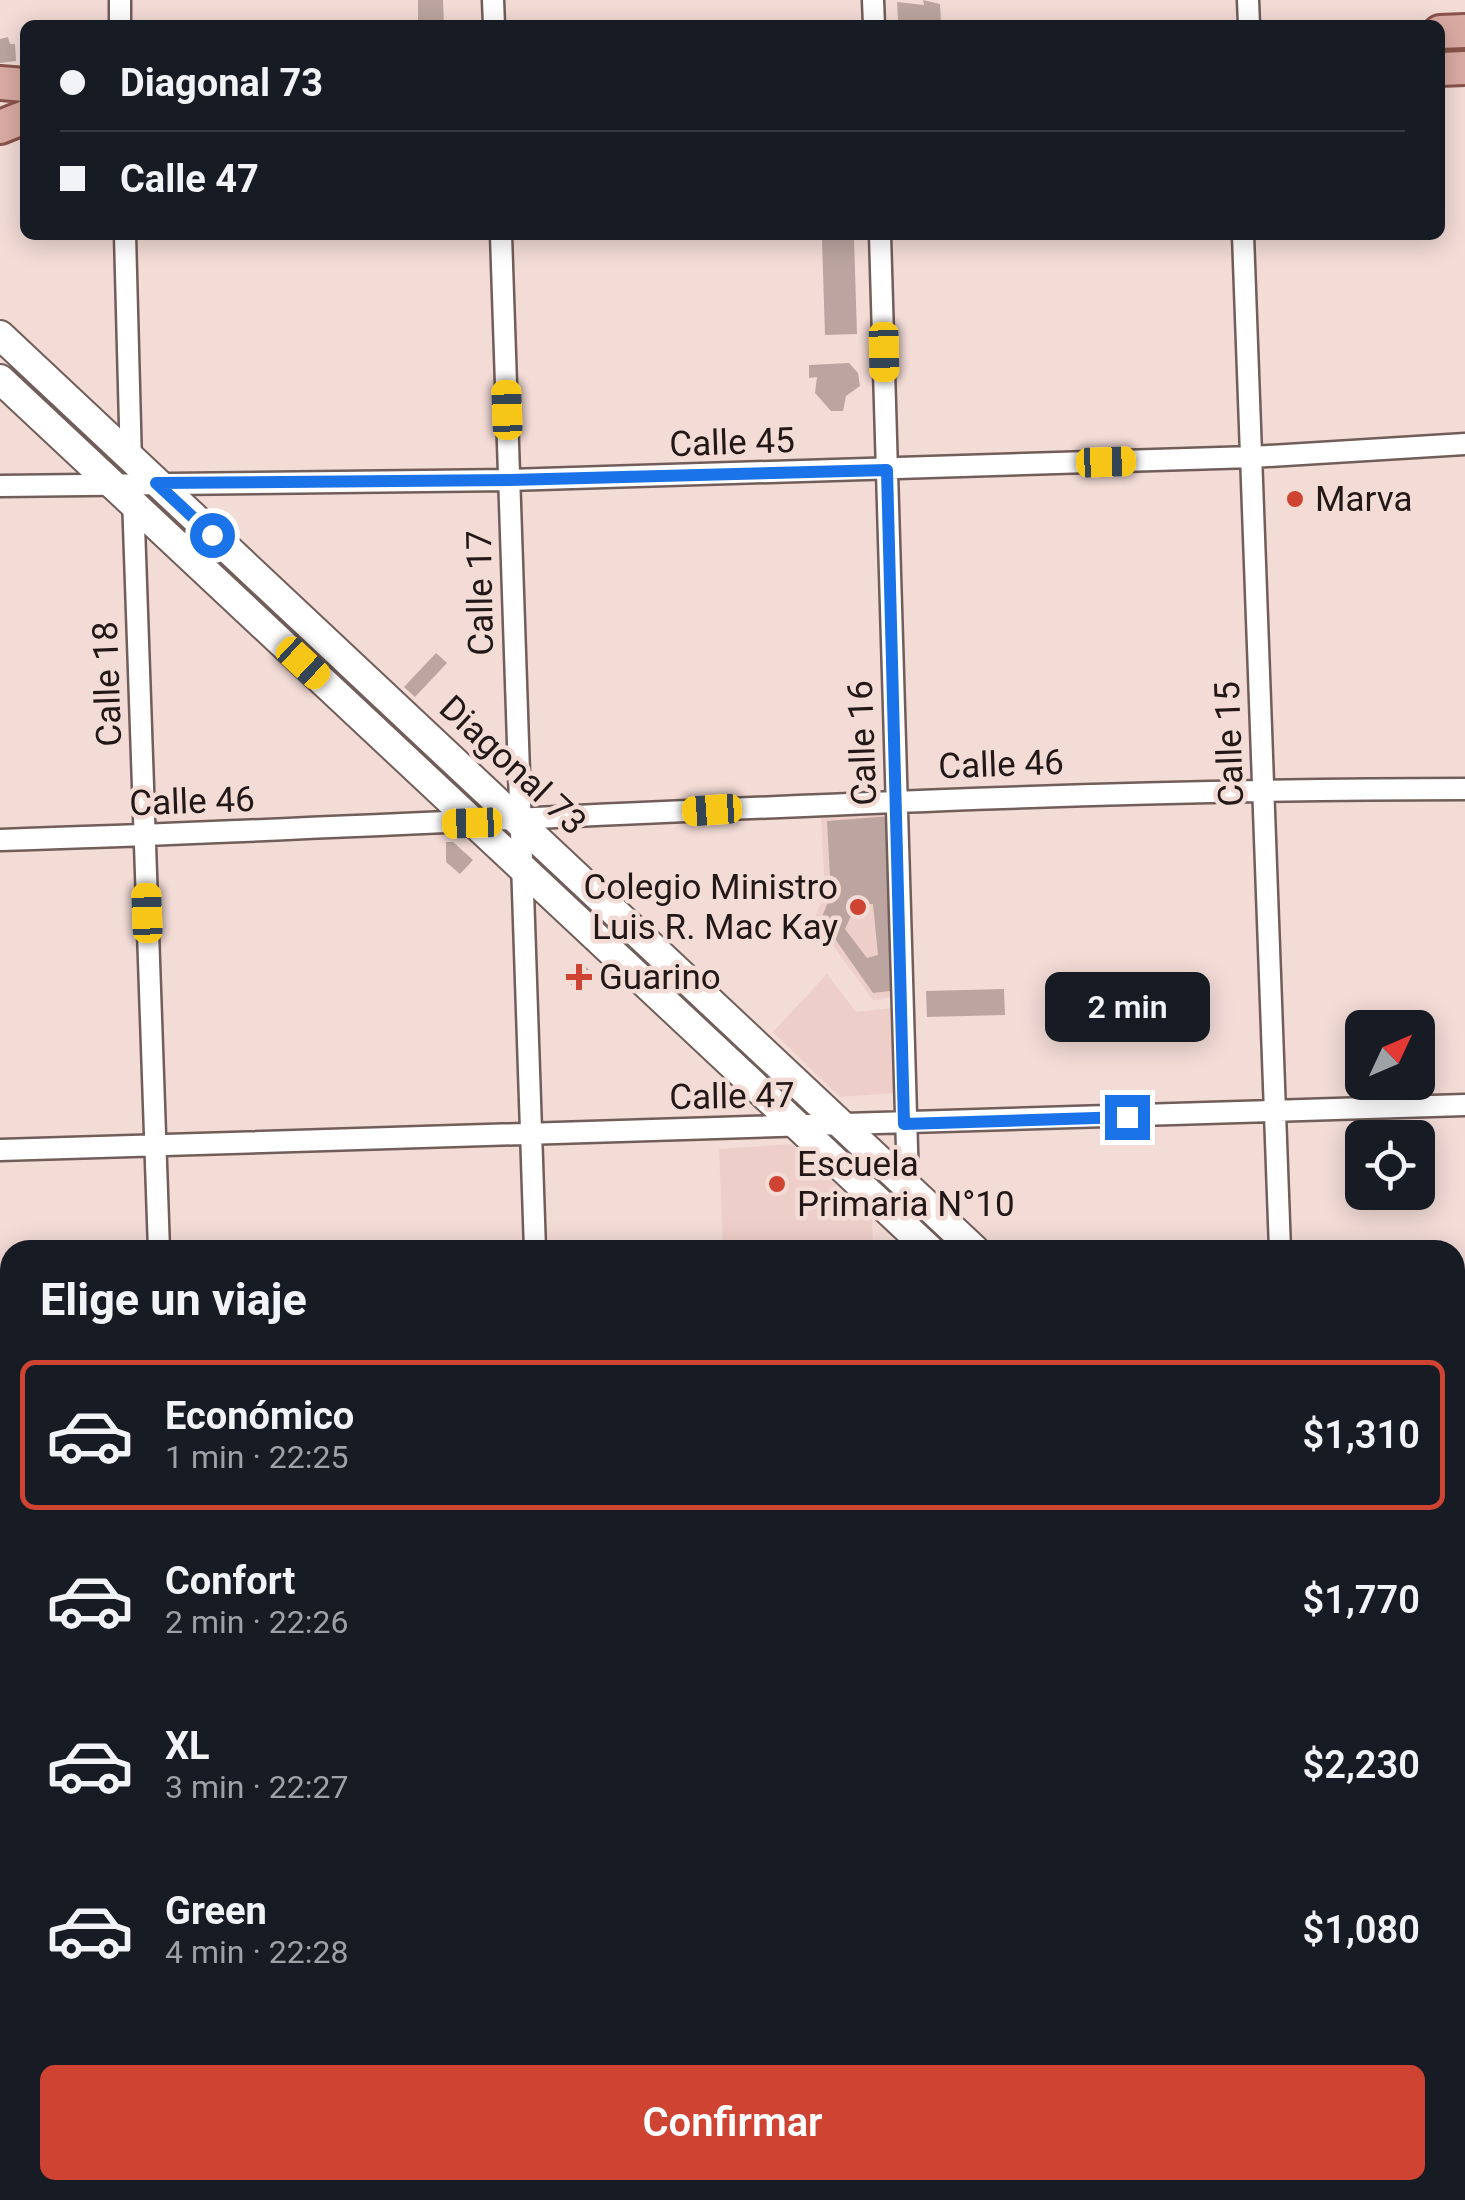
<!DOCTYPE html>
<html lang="es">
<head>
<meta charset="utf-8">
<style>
  :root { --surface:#171b24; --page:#242831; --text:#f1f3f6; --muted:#9ea1a6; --line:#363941; --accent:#cf4332 }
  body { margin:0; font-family:Roboto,sans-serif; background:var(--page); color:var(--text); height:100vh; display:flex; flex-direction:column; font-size:38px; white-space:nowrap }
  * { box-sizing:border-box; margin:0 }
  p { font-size:32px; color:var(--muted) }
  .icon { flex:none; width:55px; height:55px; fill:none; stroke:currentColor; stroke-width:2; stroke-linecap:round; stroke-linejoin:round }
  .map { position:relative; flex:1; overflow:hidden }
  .panel { position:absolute; left:0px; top:1240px; width:1465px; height:960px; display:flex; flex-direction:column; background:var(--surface); border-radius:30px 30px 0 0; box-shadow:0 5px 25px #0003 }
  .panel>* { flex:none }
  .hud { position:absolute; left:20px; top:20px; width:1425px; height:220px; border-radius:15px; box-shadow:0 5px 25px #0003; display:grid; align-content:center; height:220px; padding:0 40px; background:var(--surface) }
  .needle { width:65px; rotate:46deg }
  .buttons { position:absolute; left:1345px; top:1010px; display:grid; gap:20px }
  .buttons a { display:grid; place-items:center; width:90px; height:90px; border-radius:15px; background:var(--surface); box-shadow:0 5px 25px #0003; font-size:50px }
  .end { position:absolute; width:45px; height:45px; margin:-22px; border:12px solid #1a73e8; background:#fff; box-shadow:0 0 0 5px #fff }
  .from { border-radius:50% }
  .bubble { position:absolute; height:70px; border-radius:15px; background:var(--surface); box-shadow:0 5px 25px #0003; font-size:32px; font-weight:600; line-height:70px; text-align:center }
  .car { position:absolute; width:30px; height:60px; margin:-30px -15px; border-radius:12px; box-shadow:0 0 8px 2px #0007; background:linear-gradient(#f5c518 24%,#345 0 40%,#f5c518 0 76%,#345 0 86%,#f5c518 0) }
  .hud b { display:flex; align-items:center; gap:35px; height:95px; font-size:38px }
  .hud b+b { border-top:2px solid var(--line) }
  .hud i { width:25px; height:25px; background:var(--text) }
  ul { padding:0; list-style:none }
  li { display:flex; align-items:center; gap:30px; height:150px; margin:0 20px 15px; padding:0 20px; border:5px solid transparent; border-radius:15px }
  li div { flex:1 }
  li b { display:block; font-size:38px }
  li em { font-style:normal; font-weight:600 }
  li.active { border-color:var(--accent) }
  li>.icon { width:90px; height:90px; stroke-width:1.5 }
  h2 { padding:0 40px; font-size:45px; line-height:120px }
  .action { display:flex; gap:20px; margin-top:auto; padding:20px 40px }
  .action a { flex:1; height:115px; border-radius:15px; background:var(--accent); color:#fff; font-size:40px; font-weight:600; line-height:115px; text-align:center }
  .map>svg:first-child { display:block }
  .built { fill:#eecec8 }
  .green { fill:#f3c1b9 }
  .building { fill:#bca5a1; fill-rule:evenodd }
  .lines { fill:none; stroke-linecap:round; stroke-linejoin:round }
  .minor-casing { stroke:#715d59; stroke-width:25 }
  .tertiary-casing { stroke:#715d59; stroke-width:30 }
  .secondary-casing { stroke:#715d59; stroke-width:32 }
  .primary-casing { stroke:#88534a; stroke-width:38 }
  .minor { stroke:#fff; stroke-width:20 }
  .tertiary { stroke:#fff; stroke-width:25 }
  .secondary { stroke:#fff; stroke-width:28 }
  .primary { stroke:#d9aba3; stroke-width:32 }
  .route { stroke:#1a73e8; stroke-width:12 }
  .poi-dot { fill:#cf4332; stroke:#f3dbd6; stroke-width:4 }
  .labels { text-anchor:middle; stroke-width:9; stroke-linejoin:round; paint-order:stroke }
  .street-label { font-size:35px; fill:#211817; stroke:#f3dbd6 }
  .poi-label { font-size:35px; fill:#211817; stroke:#f3dbd6; text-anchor:start }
</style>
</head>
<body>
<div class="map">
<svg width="1465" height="2200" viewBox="0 0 1465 2200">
  <rect width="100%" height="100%" fill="#f3dbd6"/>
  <path class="built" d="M894,810L898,996L873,1000L814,920L825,893L821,816Z
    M827,974L856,1012L892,1008L895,1093L840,1097L773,1032Z
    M792,1144L872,1219L873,1250H723L719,1149Z
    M1455,1925H1465V2087H1455Z"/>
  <path class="green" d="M1465,2170V2200H1340V2190H1455V2171Z"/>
  <path class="building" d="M418,0H443L444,25H418Z
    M923,0L940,4L941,24L904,25L898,20L897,2L924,5Z
    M8,37L10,44H15L16,61L0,63V39Z
    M854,239L857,334L825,335L822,240Z
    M849,363L858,373L860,386L846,396L843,411H831L815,393L817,377L809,378V365Z
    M436,653L447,663L415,697L404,687Z
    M891,816L898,990L873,993L821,919L831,895L827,821ZM873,904L878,955L867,958L845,929L856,905Z
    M446,842H453L473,860L460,874L446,862Z
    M579,961L595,975L579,992L564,978Z
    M1004,989L1005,1015L927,1017L926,991Z
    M371,2190H536L537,2200H308V2192Z
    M905,2191V2200H864L863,2193Z"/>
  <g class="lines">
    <defs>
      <path id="minor" d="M120,0V25
        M493,0L494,25
        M873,0L874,25
        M1248,0L1249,25
        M125,235L131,463
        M501,235L535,1250
        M880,235L910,1250
        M1243,235L1280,1250
        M0,486L509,480L1252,457L1465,444
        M133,497L159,1250
        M0,840C489,825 976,789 1465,789
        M0,1150L1465,1105
        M1455,1404H1465
        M0,1450L10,1449
        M1455,1665H1465
        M0,1711L10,1710
        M1455,1903H1465
        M0,1955H10
        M191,2190V2200
        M567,2190V2200
        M940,2190V2200
        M1314,2190V2200"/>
      <path id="tertiary" d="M1455,2106H1465
        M1455,2143L1465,2142
        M0,2155L10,2154
        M0,2192L49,2190"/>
      <path id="secondary" d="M0,335L975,1250
        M0,379L930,1250
        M1455,1700L1465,1710
        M1455,1742L1465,1752"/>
      <path id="primary" d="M1440,32L1465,31
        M1440,69L1465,68
        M0,83L25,85
        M0,127L25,117"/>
    </defs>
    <use href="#minor" class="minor-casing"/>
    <use href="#tertiary" class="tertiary-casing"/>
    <use href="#secondary" class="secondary-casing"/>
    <use href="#primary" class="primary-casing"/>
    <use href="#minor" class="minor"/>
    <use href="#tertiary" class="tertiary"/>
    <use href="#secondary" class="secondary"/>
    <use href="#primary" class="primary"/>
  </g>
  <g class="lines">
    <path class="route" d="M212,535L156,483L510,480L887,470L904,1124L1127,1117"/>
  </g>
  <g class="poi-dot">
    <circle cx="1295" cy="499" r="10"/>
    <circle cx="858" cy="907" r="10"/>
    <path d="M574 962h10v10h10v10h-10v10h-10v-10h-10v-10h10z"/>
    <circle cx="777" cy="1184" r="10"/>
  </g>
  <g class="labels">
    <g class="street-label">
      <text transform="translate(732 442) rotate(-2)" y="12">Calle 45</text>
      <text transform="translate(480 593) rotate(-91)" y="12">Calle 17</text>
      <text transform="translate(107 684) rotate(-92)" y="12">Calle 18</text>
      <text transform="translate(862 743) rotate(-92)" y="12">Calle 16</text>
      <text transform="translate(1229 744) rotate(-92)" y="12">Calle 15</text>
      <text transform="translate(1001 764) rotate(-2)" y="12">Calle 46</text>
      <text transform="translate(513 765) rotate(43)" y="12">Diagonal 73</text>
      <text transform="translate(192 801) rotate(-2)" y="12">Calle 46</text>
      <text transform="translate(732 1096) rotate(-1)" y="12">Calle 47</text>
    </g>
    <g class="poi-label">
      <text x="1315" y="511">Marva</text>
      <text x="838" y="899" text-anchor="end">Colegio Ministro<tspan x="838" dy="40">Luis R. Mac Kay</tspan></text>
      <text x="599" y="989">Guarino</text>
      <text x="797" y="1176">Escuela<tspan x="797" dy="40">Primaria N°10</tspan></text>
    </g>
  </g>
</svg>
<div class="buttons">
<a><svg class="needle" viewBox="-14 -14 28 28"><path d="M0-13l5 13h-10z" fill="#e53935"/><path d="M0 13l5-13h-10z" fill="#9ea1a6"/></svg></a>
<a><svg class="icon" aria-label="locate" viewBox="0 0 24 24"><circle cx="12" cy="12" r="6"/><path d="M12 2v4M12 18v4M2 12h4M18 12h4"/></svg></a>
</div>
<i class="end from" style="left:212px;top:535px"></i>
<i class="end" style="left:1127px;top:1117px"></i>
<div class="bubble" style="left:1045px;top:972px;width:165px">2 min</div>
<i class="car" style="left:884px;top:352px;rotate:179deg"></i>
<i class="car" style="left:507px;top:410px;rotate:358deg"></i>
<i class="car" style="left:1106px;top:462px;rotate:88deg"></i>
<i class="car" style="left:303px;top:663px;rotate:133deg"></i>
<i class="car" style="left:712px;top:810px;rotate:266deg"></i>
<i class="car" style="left:472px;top:823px;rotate:268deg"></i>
<i class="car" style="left:147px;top:913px;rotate:358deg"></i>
<div class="hud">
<b><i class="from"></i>Diagonal 73</b>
<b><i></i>Calle 47</b>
</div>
<section class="panel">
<h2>Elige un viaje</h2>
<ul>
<li class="active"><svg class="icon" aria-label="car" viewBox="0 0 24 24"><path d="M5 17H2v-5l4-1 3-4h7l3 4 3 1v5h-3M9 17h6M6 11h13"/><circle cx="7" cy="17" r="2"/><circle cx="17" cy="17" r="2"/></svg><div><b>Económico</b><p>1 min · 22:25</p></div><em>$1,310</em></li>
<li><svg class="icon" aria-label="car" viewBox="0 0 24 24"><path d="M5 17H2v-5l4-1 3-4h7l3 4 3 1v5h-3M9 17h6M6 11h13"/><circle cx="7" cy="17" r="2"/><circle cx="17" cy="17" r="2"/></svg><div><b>Confort</b><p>2 min · 22:26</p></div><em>$1,770</em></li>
<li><svg class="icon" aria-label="car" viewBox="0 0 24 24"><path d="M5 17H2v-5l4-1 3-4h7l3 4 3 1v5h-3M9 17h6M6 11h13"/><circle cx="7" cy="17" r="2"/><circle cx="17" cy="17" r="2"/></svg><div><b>XL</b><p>3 min · 22:27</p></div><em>$2,230</em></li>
<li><svg class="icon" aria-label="car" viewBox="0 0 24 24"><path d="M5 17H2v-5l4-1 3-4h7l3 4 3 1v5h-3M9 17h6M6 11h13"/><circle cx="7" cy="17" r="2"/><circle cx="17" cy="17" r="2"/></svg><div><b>Green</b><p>4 min · 22:28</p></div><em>$1,080</em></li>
</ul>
<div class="action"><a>Confirmar</a></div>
</section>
</div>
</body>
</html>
